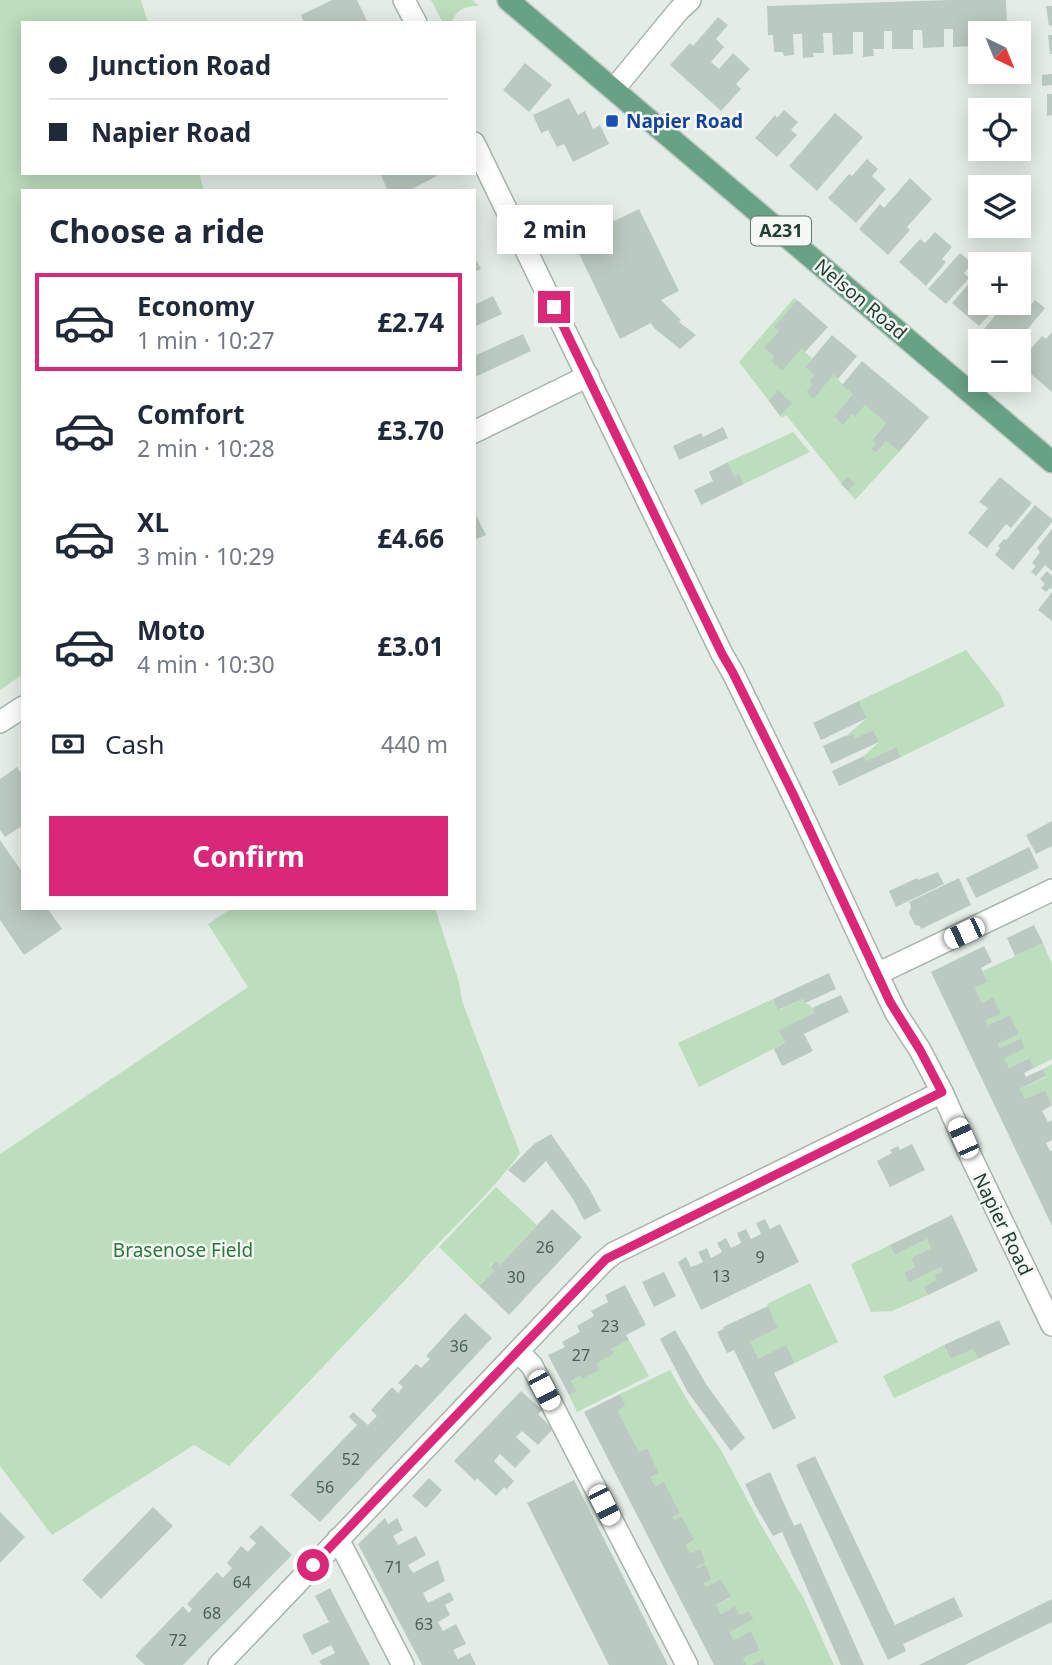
<!DOCTYPE html>
<html lang="en">
<head>
<meta charset="utf-8">
<style>
  :root { --surface:#fff; --page:#f2f2f3; --text:#1f2937; --muted:#747a83; --line:#e0e1e3; --accent:#db2777 }
  body { margin:0; font-family:"Noto Sans",sans-serif; background:var(--page); color:var(--text); height:100vh; display:flex; flex-direction:column; font-size:26px; white-space:nowrap }
  * { box-sizing:border-box; margin:0 }
  p { font-size:23px; color:var(--muted) }
  .icon { flex:none; width:38px; height:38px; fill:none; stroke:currentColor; stroke-width:2; stroke-linecap:round; stroke-linejoin:round }
  .map { position:relative; flex:1; overflow:hidden }
  .sheet { position:absolute; left:21px; top:189px; width:455px; height:721px; display:flex; flex-direction:column; background:var(--surface); border-radius:0px; box-shadow:0 4px 18px #0003 }
  .sheet>* { flex:none }
  .banner { position:absolute; left:21px; top:21px; width:455px; height:154px; border-radius:0px; box-shadow:0 4px 18px #0003; display:grid; align-content:center; height:154px; padding:0 28px; background:var(--surface) }
  .needle { width:46px; rotate:137deg }
  .controls { position:absolute; left:968px; top:21px; display:grid; gap:14px }
  .controls a { display:grid; place-items:center; width:63px; height:63px; border-radius:0px; background:var(--surface); box-shadow:0 4px 18px #0003; font-size:35px }
  .end { position:absolute; width:32px; height:32px; margin:-16px; border:9px solid #db2777; background:#fff; box-shadow:0 0 0 4px #fff }
  .from { border-radius:50% }
  .bubble { position:absolute; height:49px; border-radius:0px; background:var(--surface); box-shadow:0 4px 18px #0003; font-size:23px; font-weight:700; line-height:49px; text-align:center }
  .car { position:absolute; width:21px; height:42px; margin:-21px -10px; border-radius:9px; box-shadow:0 0 5px 2px #0007; background:linear-gradient(#fff 24%,#345 0 40%,#fff 0 76%,#345 0 86%,#fff 0) }
  .banner b { display:flex; align-items:center; gap:24px; height:66px; font-size:26px }
  .banner b+b { border-top:2px solid var(--line) }
  .banner i { width:18px; height:18px; background:var(--text) }
  ul { padding:0; list-style:none }
  li { display:flex; align-items:center; gap:21px; height:98px; margin:0 14px 10px; padding:0 14px; border:4px solid transparent; border-radius:0px }
  li div { flex:1 }
  li b { display:block; font-size:26px }
  li em { font-style:normal; font-weight:700 }
  li.on { border-color:var(--accent) }
  li>.icon { width:63px; height:63px; stroke-width:1.5 }
  h2 { padding:0 28px; font-size:32px; line-height:84px }
  .pay { display:flex; align-items:center; gap:18px; height:77px; padding:0 28px; font-size:26px }
  .pay p { margin-inline-start:auto }
  .cta { display:flex; gap:14px; margin-top:auto; padding:14px 28px }
  .cta a { flex:1; height:80px; border-radius:0px; background:var(--accent); color:#fff; font-size:28px; font-weight:700; line-height:80px; text-align:center }
  .map>svg:first-child { display:block }
  .green { fill:#bcdebd }
  .building { fill:#bbcac1 }
  .lines { fill:none; stroke-linecap:round; stroke-linejoin:round }
  .minor-casing { stroke:#a6b5ac; stroke-width:24 }
  .tertiary-casing { stroke:#a6b5ac; stroke-width:24 }
  .primary-casing { stroke:#c1c9c5; stroke-width:24 }
  .minor { stroke:#fff; stroke-width:21 }
  .tertiary { stroke:#fff; stroke-width:21 }
  .primary { stroke:#68a285; stroke-width:21 }
  .route { stroke:#db2777; stroke-width:9 }
  .transit-dot { fill:#1a4fb4; stroke:#f4f9f5; stroke-width:2.5 }
  .labels { text-anchor:middle; stroke-width:5; stroke-linejoin:round; paint-order:stroke }
  .number-label { font-size:16px; fill:#496154 }
  .shield { fill:#f4f9f5; stroke:#62766b; stroke-width:2 }
  .shield-label { font-size:18px; font-weight:bold; fill:#233e30 }
  .transit-label { font-size:19px; font-weight:bold; fill:#164399; stroke:#f4f9f5; text-anchor:start }
  .street-label { font-size:19px; fill:#233e30; stroke:#f4f9f5 }
  .park-label { font-size:19px; fill:#2d7538; stroke:#f4f9f5 }
</style>
</head>
<body>
<div class="map">
<svg width="1052" height="1665" viewBox="0 0 1052 1665">
  <rect width="100%" height="100%" fill="#e3ede6"/>
  <path class="green" d="M0,0H141L148,23H23V173H199L204,191H23V674L0,690Z
    M431,0H472L479,6C465,5 456,10 451,23H443Z
    M794,298L797,300L775,327L779,331L765,348L774,356L801,349L812,358L805,367L814,375L809,381L812,384L806,392L814,398L833,375L853,394L834,418L843,424L852,414L854,416L865,405L886,423L872,439L876,443L871,449L876,453L886,441L899,452L855,500L786,415L782,418L739,362Z
    M793,432L810,452L744,484L739,474L734,476L728,462Z
    M966,650L1000,694L1005,706L901,757L895,747L866,761L864,756L879,742L873,730L855,738L847,735L867,718L859,701Z
    M232,908H435L459,982L462,1001L520,1153C488,1198 444,1234 409,1276L229,1466L194,1445L52,1535L0,1466V1154L248,987L208,924Z
    M1043,943L1052,964V1059L1034,1068L1028,1058L1009,1068L1005,1058L1025,1047L1020,1038L1000,1048L998,1044L1019,1034L1010,1015L988,1025L986,1020L1000,1014L993,997L982,1003L975,988L988,982L983,971Z
    M773,999L779,1010L803,999L805,1003L810,1005L814,1013L780,1030L785,1043L699,1087L678,1043Z
    M1052,1064V1105L1045,1090L1025,1099L1020,1089L1046,1077L1043,1069Z
    M496,1187L537,1225L500,1265L496,1261L490,1266L494,1271L479,1286L439,1247Z
    M927,1239L931,1248L911,1258L915,1267L904,1273L909,1283L941,1267L943,1271L934,1275L936,1280L925,1287L928,1295L892,1311L871,1312L851,1264L890,1245L895,1255Z
    M810,1283L838,1342L795,1363L786,1346L758,1359L750,1342L778,1328L767,1304Z
    M629,1340L649,1376L577,1412L569,1395L577,1391L571,1381L580,1376L582,1379L600,1370L597,1363L614,1354L611,1349Z
    M944,1345L951,1359L973,1349L978,1359L894,1398L883,1376Z
    M670,1370L689,1403L721,1450L756,1516L804,1599L834,1665H766L763,1659L751,1665H747L743,1658L760,1649L751,1632L734,1640L730,1632L754,1619L749,1611L740,1615L735,1606L721,1614L716,1605L730,1598L721,1579L706,1587L704,1583L712,1578L705,1565L698,1568L697,1567L706,1562L700,1549L690,1553L686,1545L694,1540L682,1516L674,1520L672,1517L680,1513L664,1483L656,1486L651,1477L659,1473L647,1448L639,1452L618,1411L626,1406L620,1394Z"/>
  <path class="building" d="M332,0H357L368,23H304L301,15Z
    M950,0H1006L1007,27H1003V33H984V27L974,28V46L953,47V29H944V47L923,48L922,30H913V49H892V31H884V49H873L874,56L863,57V32H853V54L833,55L832,33H823L824,53H813L814,57L803,58L802,34H793L794,55L784,56L783,52H774L773,35H768L767,6Z
    M1046,6H1052V25L1049,26Z
    M718,17L728,25L716,39L724,47L711,62L719,69L733,53L750,69L736,84L741,89L721,111L670,65L690,43L693,46Z
    M1048,35H1052V54H1050Z
    M525,63L552,85L529,112L503,90Z
    M1052,74V85L1042,86V75Z
    M1047,94H1052V115L1047,116Z
    M569,98L578,115L585,111L593,129L600,125L609,144L573,162L564,144L557,147L548,130L541,133L533,115Z
    M784,110L798,122L791,130L797,135L777,157L755,138L775,115L777,118Z
    M835,113L863,137L817,191L789,166Z
    M867,159L878,169L872,176L886,189L856,223L828,198L849,174L852,176Z
    M380,173H435L437,176L408,191H388Z
    M910,178L932,199L907,227L910,230L888,255L859,229L880,204L884,208Z
    M639,209L679,291L661,300L681,320L679,322L696,335L680,349L654,328L651,323L620,339L573,241Z
    M935,232L952,247L942,259L946,262L926,286L899,262L920,239L925,243Z
    M960,253L972,263L964,273L969,278L946,304L928,289Z
    M474,256L481,269L474,272Z
    M980,271V303H1000L979,326L952,303Z
    M493,296L502,314L474,327V305Z
    M1020,296L1031,305L1035,300L1045,308L1027,330L1032,334L1018,351V341H991L981,333L1001,308L1006,312L1014,303H1018Z
    M797,300L828,327L805,352L801,349L782,371L771,361L774,356L764,348L779,331L774,327Z
    M1052,332V392L1030,373L1028,375L1018,367V364L1042,336L1046,339Z
    M523,334L531,351L475,377L474,356Z
    M832,335L857,356L838,379L833,375L814,399L806,392L812,384L809,381L814,375L805,367Z
    M862,361L929,417L899,452L886,441L876,453L871,449L876,443L872,440L886,423L865,405L855,417L852,414L843,425L834,417L853,394L842,385Z
    M778,390L792,403L780,416L769,401Z
    M723,427L728,438L679,460L673,446L701,433L703,437Z
    M728,462L734,476L739,474L744,484L701,505L694,490L713,481L709,472Z
    M847,477L855,483L848,491L841,484Z
    M1000,477L1032,503L1011,528L1006,524L987,548L968,533L988,508L979,502Z
    M1035,505L1052,519V522L1013,570L995,555L1000,548L998,546L1004,539L1006,540Z
    M474,511L486,535L476,539L474,535Z
    M1052,529V571L1045,565L1036,576L1031,572L1036,566L1032,563L1040,552L1037,548Z
    M1047,571L1052,576V589L1050,588L1046,592L1041,588L1045,584L1040,579Z
    M1052,592V621L1038,610Z
    M859,701L867,718L821,740L813,723Z
    M873,730L879,742L831,764L823,746L847,735V736L853,734L855,738Z
    M896,747L901,757L839,786L832,771L864,756L866,761Z
    M17,767L23,776V825L5,837L0,830V779Z
    M1052,821V846L1036,854L1026,835Z
    M0,840L23,873V908H47L62,929L24,955L0,920Z
    M1029,847L1039,868L976,898L966,878Z
    M938,872L944,884L896,907L889,891L917,878L918,880Z
    M959,878L971,905L921,929L920,926L915,925L909,913L911,907L909,902Z
    M1034,925L1043,943L1015,956L1007,938Z
    M984,946L992,962L981,968L988,982L975,988L982,1003L993,997L1001,1014L986,1020L988,1025L1010,1015L1019,1034L998,1044L1000,1048L1021,1038L1025,1048L1005,1058L1009,1068L1029,1058L1034,1068L1024,1073L1026,1077L1043,1069L1046,1076L1020,1089L1025,1099L1045,1090L1052,1105L1042,1111L1048,1122L1052,1120V1140L1046,1143L1050,1151L1052,1150V1226L931,972Z
    M829,973L836,989L805,1003L803,999L778,1010L773,999Z
    M841,995L849,1012L804,1034L813,1051L782,1066L774,1049L785,1043L779,1030L814,1013L812,1008Z
    M551,1134L590,1190L601,1211L584,1220L573,1199L546,1161L524,1183L508,1170L534,1144Z
    M912,1144L925,1170L890,1187L877,1161L892,1153L890,1150L898,1146L900,1150Z
    M552,1209L582,1237L509,1315L479,1286L494,1271L490,1267L496,1261L500,1265Z
    M952,1215L978,1271L928,1295L924,1287L936,1280L934,1275L943,1271L941,1267L909,1283L904,1273L915,1267L911,1258L931,1248L927,1239L895,1255L890,1245Z
    M765,1219L770,1229L780,1224L799,1262L701,1310L678,1262L686,1257L691,1267L703,1262L698,1252L707,1248L711,1258L722,1252L717,1243L726,1238L731,1248L741,1243L737,1233L746,1229L751,1239L761,1234L756,1223Z
    M664,1272L676,1296L654,1307L642,1282Z
    M625,1285L646,1325L626,1335L629,1340L611,1349L614,1354L597,1363L600,1370L582,1379L580,1376L571,1381L577,1391L569,1395L548,1355L565,1347L562,1342L580,1332L577,1326L594,1316L591,1311L608,1302L605,1295Z
    M768,1306L778,1328L750,1342L753,1347L758,1359L786,1345L795,1363L774,1373L796,1418L773,1430L734,1350L727,1353L717,1332L724,1329L723,1327Z
    M465,1313L492,1338L320,1522L290,1495L357,1425L349,1417L353,1412L368,1425L377,1416L371,1410L392,1387L398,1393L403,1387L398,1383L416,1364L421,1368L430,1359L426,1356Z
    M999,1320L1010,1344L978,1359L973,1349L951,1359L944,1345Z
    M675,1330L706,1384L745,1438L731,1451L687,1391L660,1339Z
    M521,1391L542,1410L538,1414L553,1429L538,1445L522,1431L516,1437L531,1451L515,1468L500,1454L494,1461L514,1481L507,1489L504,1487L496,1496L477,1478L475,1481L454,1461Z
    M620,1394L626,1406L618,1411L620,1415L639,1452L647,1448L659,1473L651,1477L654,1483L656,1486L664,1482L680,1513L672,1517L674,1520L682,1516L694,1540L686,1545L690,1553L700,1549L706,1562L697,1567L698,1568L705,1564L712,1579L704,1583L706,1587L721,1579L731,1597L716,1605L721,1614L735,1606L740,1615L749,1611L754,1619L730,1632L734,1640L751,1631L760,1650L743,1658L747,1665H714L584,1412Z
    M815,1456L895,1625L954,1597L963,1616L903,1644L906,1651L888,1660L796,1465Z
    M770,1472L794,1526L801,1523L864,1665H841L782,1532L773,1536L755,1505L745,1484Z
    M429,1478L442,1490L426,1508L412,1496Z
    M574,1480L668,1665H609L527,1503Z
    M153,1507L173,1526L101,1599L82,1580Z
    M0,1512L25,1537L0,1563Z
    M385,1518L388,1524L397,1518L403,1530L393,1536L398,1545L416,1536L426,1555L408,1565L413,1573L438,1560L445,1581L423,1593L428,1603L450,1592L454,1600L445,1605L450,1615L438,1622L443,1631L456,1624L466,1644L453,1650L458,1659L470,1653L476,1665H422L358,1544Z
    M261,1525L292,1555L183,1665H145L135,1656L183,1606L189,1613L192,1609L187,1604L217,1572L223,1578L232,1568L227,1563L241,1546L248,1552L256,1543L249,1537Z
    M330,1588L348,1623L370,1665H322L319,1661L335,1653L331,1645L312,1655L302,1635L329,1622L315,1596Z
    M1052,1599V1622L965,1665H919Z
    M763,1659L766,1665H751Z"/>
  <g class="lines">
    <defs>
      <path id="minor" d="M614,89L679,10L690,0
        M474,432L588,376
        M0,722L23,707
        M877,974L1052,890
        M518,1351L532,1366L687,1665
        M338,1539L403,1665
        M219,1665L603,1262L614,1253L942,1092"/>
      <path id="tertiary" d="M404,0L416,23
        M474,143L722,654L733,673L802,814L877,974L896,1013L920,1050L942,1092L973,1161L1052,1325"/>
      <path id="primary" d="M508,0L1052,462"/>
    </defs>
    <use href="#minor" class="minor-casing"/>
    <use href="#tertiary" class="tertiary-casing"/>
    <use href="#primary" class="primary-casing"/>
    <use href="#minor" class="minor"/>
    <use href="#tertiary" class="tertiary"/>
    <use href="#primary" class="primary"/>
  </g>
  <g class="lines">
    <path class="route" d="M313,1565L606,1259L942,1092L920,1050L890,1002L794,796L733,673L722,654L554,307"/>
  </g>
  <rect class="transit-dot" x="605" y="114" width="14" height="14" rx="3.5"/>
  <g class="labels">
    <g class="number-label">
      <text x="545" y="1253">26</text>
      <text x="760" y="1263">9</text>
      <text x="721" y="1282">13</text>
      <text x="516" y="1283">30</text>
      <text x="610" y="1332">23</text>
      <text x="459" y="1352">36</text>
      <text x="581" y="1361">27</text>
      <text x="351" y="1465">52</text>
      <text x="325" y="1493">56</text>
      <text x="394" y="1573">71</text>
      <text x="242" y="1588">64</text>
      <text x="212" y="1619">68</text>
      <text x="424" y="1630">63</text>
      <text x="178" y="1646">72</text>
    </g>
    <rect class="shield" x="751" y="216.5" width="60" height="29" rx="5"/>
    <g class="shield-label">
      <text x="781" y="237">A231</text>
    </g>
    <g class="transit-label">
      <text x="626" y="128">Napier Road</text>
    </g>
    <g class="street-label">
      <text transform="translate(861 299) rotate(40)" y="7">Nelson Road</text>
      <text transform="translate(1003 1224) rotate(64)" y="7">Napier Road</text>
    </g>
    <g class="park-label">
      <text x="183" y="1257">Brasenose Field</text>
    </g>
  </g>
</svg>
<div class="controls">
<a><svg class="needle" viewBox="-14 -14 28 28"><path d="M0-13l5 13h-10z" fill="#e53935"/><path d="M0 13l5-13h-10z" fill="#747a83"/></svg></a>
<a><svg class="icon" aria-label="locate" viewBox="0 0 24 24"><circle cx="12" cy="12" r="6"/><path d="M12 2v4M12 18v4M2 12h4M18 12h4"/></svg></a>
<a><svg class="icon" aria-label="layers" viewBox="0 0 24 24"><path d="M12 4l9 5-9 5-9-5zM3 14l9 5 9-5"/></svg></a>
<a>+</a>
<a>−</a>
</div>
<i class="end from" style="left:313px;top:1565px"></i>
<i class="end" style="left:554px;top:307px"></i>
<div class="bubble" style="left:497px;top:205px;width:116px">2 min</div>
<i class="car" style="left:964px;top:933px;rotate:245deg"></i>
<i class="car" style="left:963px;top:1138px;rotate:336deg"></i>
<i class="car" style="left:544px;top:1390px;rotate:152deg"></i>
<i class="car" style="left:604px;top:1505px;rotate:153deg"></i>
<div class="banner">
<b><i class="from"></i>Junction Road</b>
<b><i></i>Napier Road</b>
</div>
<section class="sheet">
<h2>Choose a ride</h2>
<ul>
<li class="on"><svg class="icon" aria-label="car" viewBox="0 0 24 24"><path d="M5 17H2v-5l4-1 3-4h7l3 4 3 1v5h-3M9 17h6M6 11h13"/><circle cx="7" cy="17" r="2"/><circle cx="17" cy="17" r="2"/></svg><div><b>Economy</b><p>1 min · 10:27</p></div><em>£2.74</em></li>
<li><svg class="icon" aria-label="car" viewBox="0 0 24 24"><path d="M5 17H2v-5l4-1 3-4h7l3 4 3 1v5h-3M9 17h6M6 11h13"/><circle cx="7" cy="17" r="2"/><circle cx="17" cy="17" r="2"/></svg><div><b>Comfort</b><p>2 min · 10:28</p></div><em>£3.70</em></li>
<li><svg class="icon" aria-label="car" viewBox="0 0 24 24"><path d="M5 17H2v-5l4-1 3-4h7l3 4 3 1v5h-3M9 17h6M6 11h13"/><circle cx="7" cy="17" r="2"/><circle cx="17" cy="17" r="2"/></svg><div><b>XL</b><p>3 min · 10:29</p></div><em>£4.66</em></li>
<li><svg class="icon" aria-label="car" viewBox="0 0 24 24"><path d="M5 17H2v-5l4-1 3-4h7l3 4 3 1v5h-3M9 17h6M6 11h13"/><circle cx="7" cy="17" r="2"/><circle cx="17" cy="17" r="2"/></svg><div><b>Moto</b><p>4 min · 10:30</p></div><em>£3.01</em></li>
</ul>
<div class="pay"><svg class="icon" aria-label="cash" viewBox="0 0 24 24"><path d="M3 7h18v10H3z"/><circle cx="12" cy="12" r="2"/></svg>Cash<p>440 m</p></div>
<div class="cta"><a>Confirm</a></div>
</section>
</div>
</body>
</html>
